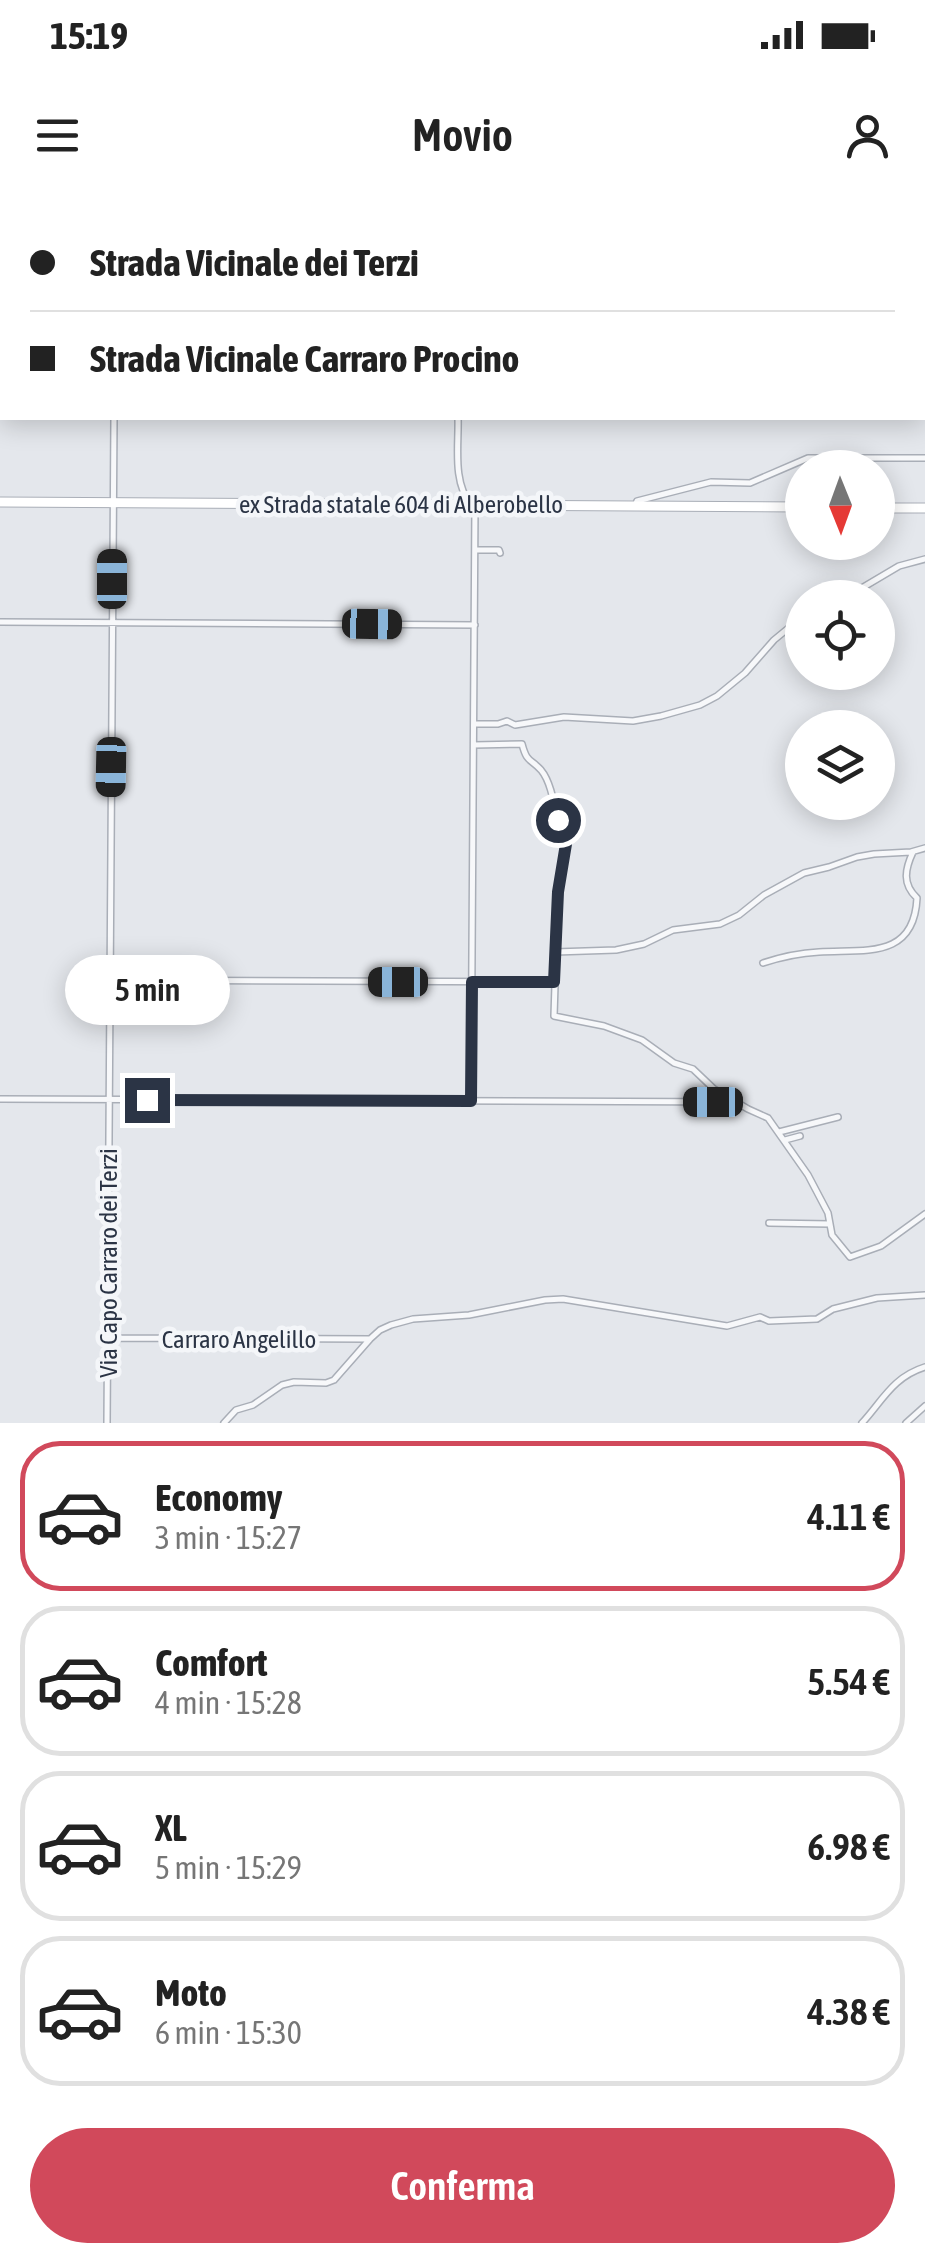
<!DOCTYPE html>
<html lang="it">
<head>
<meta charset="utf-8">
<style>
  :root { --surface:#fff; --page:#f2f2f2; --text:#222; --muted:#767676; --line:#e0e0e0; --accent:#d1495b }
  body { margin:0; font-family:"Asap Condensed",sans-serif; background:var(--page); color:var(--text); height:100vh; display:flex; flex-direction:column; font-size:38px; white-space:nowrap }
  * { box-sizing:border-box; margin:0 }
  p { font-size:32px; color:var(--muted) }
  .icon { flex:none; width:55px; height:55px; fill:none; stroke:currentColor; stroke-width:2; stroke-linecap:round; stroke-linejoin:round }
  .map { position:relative; height:1223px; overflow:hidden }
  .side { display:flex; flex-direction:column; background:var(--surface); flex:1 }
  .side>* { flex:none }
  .top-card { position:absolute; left:0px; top:0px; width:925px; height:220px; box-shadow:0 5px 25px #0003; display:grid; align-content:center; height:220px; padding:0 30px; background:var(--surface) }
  .needle { width:65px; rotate:179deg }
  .tools { position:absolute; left:785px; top:250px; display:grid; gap:20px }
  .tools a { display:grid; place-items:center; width:110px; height:110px; border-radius:50%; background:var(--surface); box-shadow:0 5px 25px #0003; font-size:50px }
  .end { position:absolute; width:45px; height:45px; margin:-22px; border:12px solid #2b3445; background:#fff; box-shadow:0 0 0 5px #fff }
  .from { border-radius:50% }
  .bubble { position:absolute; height:70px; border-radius:35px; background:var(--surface); box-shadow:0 5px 25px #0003; font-size:32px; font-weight:600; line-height:70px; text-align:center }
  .car { position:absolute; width:30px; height:60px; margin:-30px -15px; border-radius:12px; box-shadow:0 0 8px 2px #0007; background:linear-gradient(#222 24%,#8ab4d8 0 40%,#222 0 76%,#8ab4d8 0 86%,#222 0) }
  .top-card b { display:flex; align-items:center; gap:35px; height:95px; font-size:38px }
  .top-card b+b { border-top:2px solid var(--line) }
  .top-card i { width:25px; height:25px; background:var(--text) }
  ul { padding:18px 0 0; list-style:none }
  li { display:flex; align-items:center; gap:30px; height:150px; margin:0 20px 15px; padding:0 10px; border:5px solid var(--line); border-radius:40px }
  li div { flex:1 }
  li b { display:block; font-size:38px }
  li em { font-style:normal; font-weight:600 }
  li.on { border-color:var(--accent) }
  li>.icon { width:90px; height:90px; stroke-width:1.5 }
  .button { display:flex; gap:20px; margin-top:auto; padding:20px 30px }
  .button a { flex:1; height:115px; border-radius:60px; background:var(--accent); color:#fff; font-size:40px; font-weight:600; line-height:115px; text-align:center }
  .status { display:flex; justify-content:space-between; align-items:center; height:70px; padding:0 50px; background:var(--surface); direction:ltr }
  .status svg { height:28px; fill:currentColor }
  header { display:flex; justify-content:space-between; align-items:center; height:130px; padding:0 30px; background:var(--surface); font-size:45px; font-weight:600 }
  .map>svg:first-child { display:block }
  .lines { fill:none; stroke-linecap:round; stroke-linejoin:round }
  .minor-casing { stroke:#a9aeb7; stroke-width:8 }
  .secondary-casing { stroke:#a9aeb7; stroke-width:11 }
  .minor { stroke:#f7f8fa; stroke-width:5 }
  .secondary { stroke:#fff; stroke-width:9 }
  .route { stroke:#2b3445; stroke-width:12 }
  .labels { text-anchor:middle; stroke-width:9; stroke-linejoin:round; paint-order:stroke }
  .street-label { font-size:25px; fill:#2b3445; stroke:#f4f6f9 }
</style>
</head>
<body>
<div class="status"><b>15:19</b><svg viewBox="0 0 49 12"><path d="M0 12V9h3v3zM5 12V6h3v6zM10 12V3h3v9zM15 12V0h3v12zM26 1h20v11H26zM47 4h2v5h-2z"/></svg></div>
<header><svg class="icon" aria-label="menu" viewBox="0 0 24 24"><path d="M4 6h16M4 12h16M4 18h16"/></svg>Movio<svg class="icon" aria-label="person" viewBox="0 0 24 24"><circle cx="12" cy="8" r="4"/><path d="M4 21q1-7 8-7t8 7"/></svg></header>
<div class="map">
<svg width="925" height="1223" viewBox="0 0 925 1223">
  <rect width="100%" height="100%" fill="#e4e7ec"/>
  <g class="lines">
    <defs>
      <path id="minor" d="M713,0L716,2
        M116,2V0
        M431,2V0
        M0,63H2
        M0,182H2
        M922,210L925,212
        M458,218C459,245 452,281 471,305
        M635,306L637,301L711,282L750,283L808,258H925
        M475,350H499L500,353
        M845,398L899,366L925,359
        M0,422L475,425
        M474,524H498L507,521L515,525L564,517L633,521L661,516L700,505L717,496L745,473L774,440L802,417
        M474,545L522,544C527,563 530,558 541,570C551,582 554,604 557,619L568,625L558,692L554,816L604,826L642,840L674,863L693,869L714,889L748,909L768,918L808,975L828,1013L832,1035L850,1057L881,1046L925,1014
        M555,752L616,750L644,744L673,730L720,724L739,715L764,695L804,673L829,667L857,657L874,654L911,652L925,648
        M763,763C781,757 800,753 819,752C864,749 914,760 917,698C902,684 905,669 913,652
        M101,780L554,782
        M0,899L737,902
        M471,901L475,305
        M779,932L838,917
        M785,940L800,936
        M769,1023L830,1024
        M108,1138L370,1139
        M107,1223L114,218
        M224,1223L236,1210L253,1205L282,1185L294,1182L326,1183L334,1180L370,1139L380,1130L391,1125L413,1119L469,1115L545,1100L563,1099L727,1126L760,1117L769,1121L817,1119L833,1109L877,1098L925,1095
        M862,1223C883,1200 893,1177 925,1167
        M906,1223L925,1206"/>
      <path id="secondary" d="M0,302L802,307
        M878,308H925"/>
    </defs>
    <use href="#minor" class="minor-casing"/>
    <use href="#secondary" class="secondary-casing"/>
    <use href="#minor" class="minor"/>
    <use href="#secondary" class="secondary"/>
  </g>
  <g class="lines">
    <path class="route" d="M147,900L471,901L472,782H554L558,692L568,632L567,624L558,620"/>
  </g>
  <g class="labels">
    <g class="street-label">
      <text x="401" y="313">ex Strada statale 604 di Alberobello</text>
      <text transform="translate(108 1063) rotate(-90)" y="9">Via Capo Carraro dei Terzi</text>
      <text x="239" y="1148">Carraro Angelillo</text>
    </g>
  </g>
</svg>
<div class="tools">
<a><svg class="needle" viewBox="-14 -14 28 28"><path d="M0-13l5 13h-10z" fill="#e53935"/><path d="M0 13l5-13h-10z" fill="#767676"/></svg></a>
<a><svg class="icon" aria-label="locate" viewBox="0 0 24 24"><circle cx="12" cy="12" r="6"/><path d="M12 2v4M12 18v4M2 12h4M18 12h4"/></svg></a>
<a><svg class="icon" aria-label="layers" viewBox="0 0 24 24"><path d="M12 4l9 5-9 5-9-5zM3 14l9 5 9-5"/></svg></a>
</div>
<i class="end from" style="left:558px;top:620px"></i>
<i class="end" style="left:147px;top:900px"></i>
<div class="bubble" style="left:65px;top:755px;width:165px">5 min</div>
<i class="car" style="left:112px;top:379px;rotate:0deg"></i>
<i class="car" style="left:372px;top:424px;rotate:91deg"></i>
<i class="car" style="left:111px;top:567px;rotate:181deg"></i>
<i class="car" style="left:398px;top:782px;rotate:270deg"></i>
<i class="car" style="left:713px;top:902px;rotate:270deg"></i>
<div class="top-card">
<b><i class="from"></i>Strada Vicinale dei Terzi</b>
<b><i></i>Strada Vicinale Carraro Procino</b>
</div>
</div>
<section class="side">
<ul>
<li class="on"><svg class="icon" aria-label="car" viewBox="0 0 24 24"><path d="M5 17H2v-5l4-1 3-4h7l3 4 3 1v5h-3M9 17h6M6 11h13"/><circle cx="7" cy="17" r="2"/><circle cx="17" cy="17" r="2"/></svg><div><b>Economy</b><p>3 min · 15:27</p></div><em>4.11 €</em></li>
<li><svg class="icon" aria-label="car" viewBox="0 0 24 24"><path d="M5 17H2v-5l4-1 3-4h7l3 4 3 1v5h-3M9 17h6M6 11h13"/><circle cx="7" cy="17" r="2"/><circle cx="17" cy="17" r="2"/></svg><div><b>Comfort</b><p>4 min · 15:28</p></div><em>5.54 €</em></li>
<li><svg class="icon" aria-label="car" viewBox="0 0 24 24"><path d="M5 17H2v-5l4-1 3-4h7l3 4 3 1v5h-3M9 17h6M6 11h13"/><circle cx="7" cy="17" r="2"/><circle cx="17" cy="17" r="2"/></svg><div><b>XL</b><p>5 min · 15:29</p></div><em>6.98 €</em></li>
<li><svg class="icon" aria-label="car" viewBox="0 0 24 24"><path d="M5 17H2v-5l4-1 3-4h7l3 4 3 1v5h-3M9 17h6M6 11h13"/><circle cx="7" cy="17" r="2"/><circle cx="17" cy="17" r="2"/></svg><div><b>Moto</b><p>6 min · 15:30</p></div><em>4.38 €</em></li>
</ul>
<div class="button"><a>Conferma</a></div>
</section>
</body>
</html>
